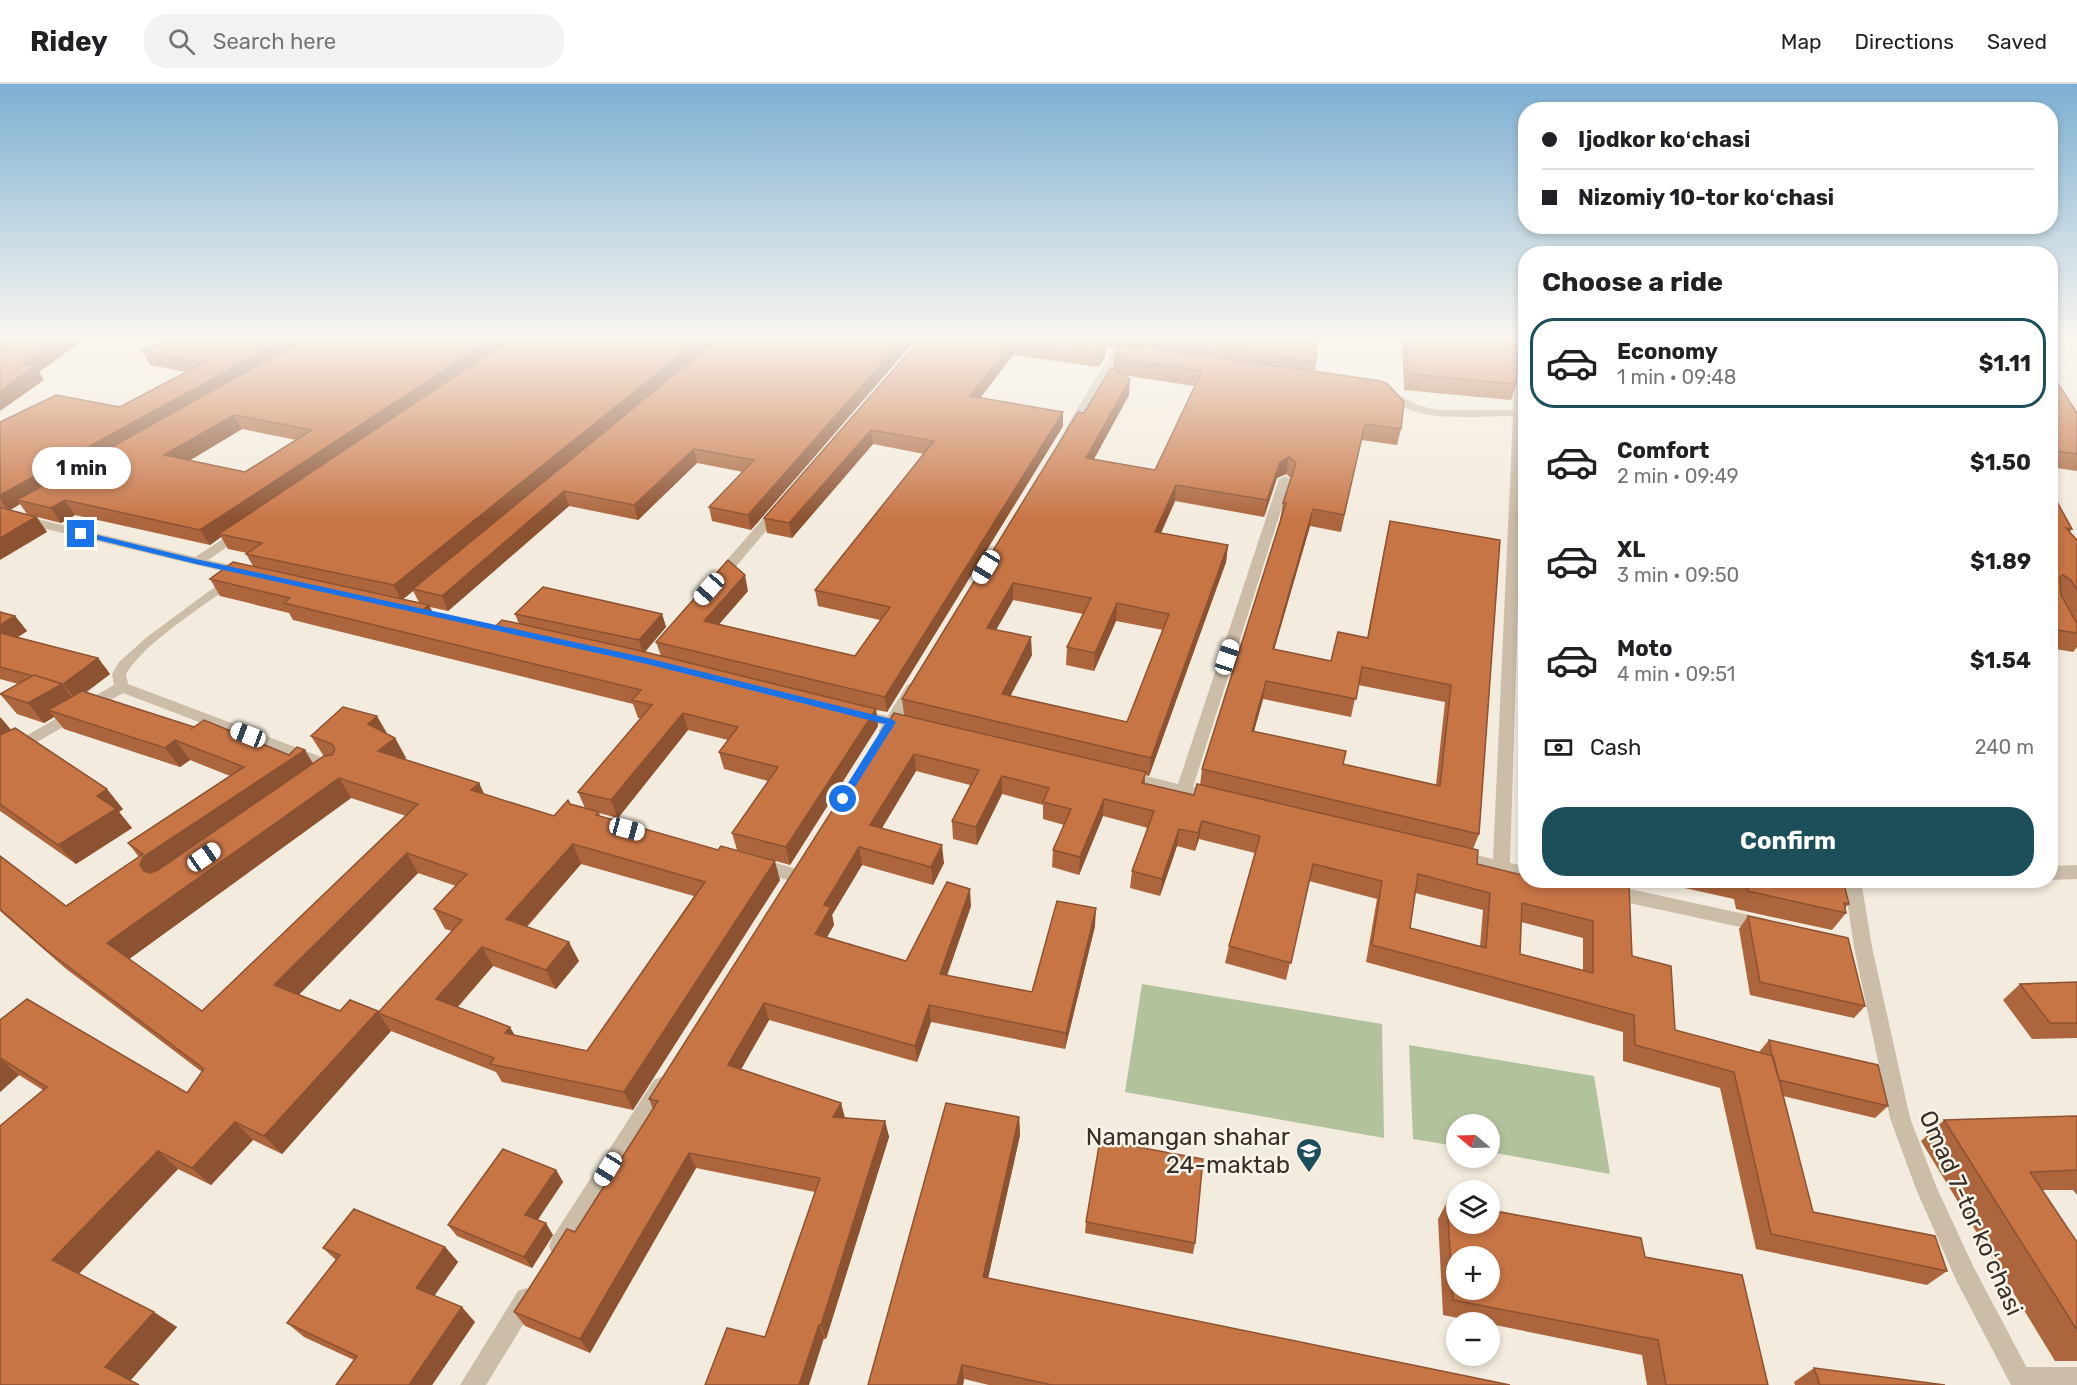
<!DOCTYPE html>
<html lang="en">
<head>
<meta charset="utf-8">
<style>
  :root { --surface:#fff; --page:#f2f2f2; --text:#202124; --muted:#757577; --line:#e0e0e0; --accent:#1d4f5b }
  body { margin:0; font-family:Rubik,sans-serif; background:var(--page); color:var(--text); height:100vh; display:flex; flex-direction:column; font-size:22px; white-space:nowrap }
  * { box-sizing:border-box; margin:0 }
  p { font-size:20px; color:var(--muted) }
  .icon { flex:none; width:33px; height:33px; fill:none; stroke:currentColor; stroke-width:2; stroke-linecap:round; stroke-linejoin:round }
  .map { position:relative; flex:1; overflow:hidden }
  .details { position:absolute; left:1518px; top:162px; width:540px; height:642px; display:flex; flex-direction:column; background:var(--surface); border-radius:24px; box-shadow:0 3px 9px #0003 }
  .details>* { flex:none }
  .banner { position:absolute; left:1518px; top:18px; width:540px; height:132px; border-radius:24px; box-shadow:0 3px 9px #0003; display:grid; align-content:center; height:132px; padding:0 24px; background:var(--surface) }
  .needle { width:39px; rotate:289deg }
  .controls { position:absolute; left:1446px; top:1030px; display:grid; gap:12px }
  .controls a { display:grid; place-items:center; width:54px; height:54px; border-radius:50%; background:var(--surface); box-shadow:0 3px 9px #0003; font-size:30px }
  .end { position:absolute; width:27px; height:27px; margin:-14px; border:8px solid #1a73e8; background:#fff; box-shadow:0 0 0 3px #fff }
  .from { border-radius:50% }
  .bubble { position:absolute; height:42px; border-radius:21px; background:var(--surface); box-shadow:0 3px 9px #0003; font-size:20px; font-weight:700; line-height:42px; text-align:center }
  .car { position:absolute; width:18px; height:36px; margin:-18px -9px; border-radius:8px; box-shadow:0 0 4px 2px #0007; background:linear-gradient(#fff 24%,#345 0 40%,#fff 0 76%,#345 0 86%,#fff 0) }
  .banner b { display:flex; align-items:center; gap:21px; height:57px; font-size:22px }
  .banner b+b { border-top:2px solid var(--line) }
  .banner i { width:15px; height:15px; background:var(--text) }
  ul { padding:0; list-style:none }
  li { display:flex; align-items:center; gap:18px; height:90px; margin:0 12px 9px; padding:0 12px; border:3px solid transparent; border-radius:24px }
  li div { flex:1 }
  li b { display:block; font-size:22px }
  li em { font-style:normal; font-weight:700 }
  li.on { border-color:var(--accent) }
  li>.icon { width:54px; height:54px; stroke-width:1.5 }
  h2 { padding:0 24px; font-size:27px; line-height:72px }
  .pay { display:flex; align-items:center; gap:15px; height:66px; padding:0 24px; font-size:22px }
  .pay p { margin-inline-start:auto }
  .cta { display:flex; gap:12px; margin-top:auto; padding:12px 24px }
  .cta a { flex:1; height:69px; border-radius:24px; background:var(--accent); color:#fff; font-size:24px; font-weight:700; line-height:69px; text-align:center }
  header { display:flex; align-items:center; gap:36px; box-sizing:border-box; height:84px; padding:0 30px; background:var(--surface); border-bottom:2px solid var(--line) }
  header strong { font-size:28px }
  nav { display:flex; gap:33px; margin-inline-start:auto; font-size:21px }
  .search { width:420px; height:54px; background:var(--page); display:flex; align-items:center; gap:15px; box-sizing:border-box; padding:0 21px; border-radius:24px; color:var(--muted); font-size:22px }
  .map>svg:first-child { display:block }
  .green { fill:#b1c29c }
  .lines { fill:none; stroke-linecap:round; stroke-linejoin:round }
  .service { fill:#cbbda8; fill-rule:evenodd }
  .minor { fill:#cbbda8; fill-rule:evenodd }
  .tertiary { fill:#cbbda8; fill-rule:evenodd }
  .wall { fill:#ac653c; fill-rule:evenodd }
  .shaded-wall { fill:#8c5231 }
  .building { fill:#c87546; stroke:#8c5231; stroke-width:1.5; fill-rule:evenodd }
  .route { fill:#1a73e8 }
  .labels { text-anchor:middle; stroke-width:5; stroke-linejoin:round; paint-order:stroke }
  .near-poi-label { font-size:24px; fill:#382f29; stroke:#faf5ea; text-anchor:end }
  .near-street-label { font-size:24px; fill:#382f29; stroke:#faf5ea }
</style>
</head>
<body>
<header>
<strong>Ridey</strong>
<div class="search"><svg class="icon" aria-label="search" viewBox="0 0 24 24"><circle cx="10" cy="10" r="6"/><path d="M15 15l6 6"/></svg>Search here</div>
<nav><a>Map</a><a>Directions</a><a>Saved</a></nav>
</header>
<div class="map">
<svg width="2077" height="1301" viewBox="0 0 2077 1301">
  <rect width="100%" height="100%" fill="#f3ebdd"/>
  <path class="green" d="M1142,900L1382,940L1384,1054L1125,1008Z
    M1409,961L1594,992L1610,1090L1490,1068V1041H1456V1062L1413,1055Z"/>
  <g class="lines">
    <path class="service" d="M2021,1283H2077V1301H2012L2009,1295L2013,1287Z"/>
    <path class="minor" d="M1516,254H1526V264L1510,779L1526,782V795L1458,779L1452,778L1450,773L1452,768L1458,767L1493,775L1513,332C1471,332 1415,341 1382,309L1391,307L1418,321L1436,326H1513Z
      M1285,392L1291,395L1193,703L1219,710L1221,714L1219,718L1213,720L1120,697L1118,693L1120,689L1126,687L1178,700L1279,395Z
      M778,421L782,422V428L723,498H713L712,495L713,492L774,422Z
      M0,426L195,473L242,443L246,444V450L208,476L248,485L249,488L243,492L0,434Z
      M231,491L237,495L236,498C204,522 146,557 126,590L128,600L340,680L343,684L340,688H330L123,609L0,679V667L114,601L112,590L119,578L147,553Z
      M857,625L909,637L911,641L904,646L852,634L850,630L852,626Z
      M759,774L800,786L802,791L800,796L794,798L753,786L751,781L753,776Z
      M2077,781V795L2050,796V782Z
      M1844,796H1861L1872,863L1910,1034L1936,1102L1973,1182L2036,1301H2011L1957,1198L1916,1105L1890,1034L1854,863Z
      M1611,801L1763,834L1769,836L1772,841L1769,846L1763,848L1611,815L1605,813L1602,808L1605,803Z"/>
    <path class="tertiary" d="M1113,266L1121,268L1075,345L1074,347H1066L1065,345Z
      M912,599L919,604L891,651H881L879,647L881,643L907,601Z
      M661,993L668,996L671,1002L668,1008L568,1170L560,1173L552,1170L549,1162L552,1154L654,996Z
      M526,1204L534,1207L537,1215L534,1223L486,1301H460L518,1207Z"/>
  </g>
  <path class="wall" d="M917,254L751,446L712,437L709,423L743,388L697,379L638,436L569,422L448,527L430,523L433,529L494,544L519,540L515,530H662L666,543L645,568L661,572L656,558L748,507L719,540L855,572L880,536L818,522L815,506L924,370L873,360L792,454L767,449L764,434L921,254H1270L1291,257V254H1317L1316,278L1315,287L1401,345L1397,361L1361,356L1341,448L1310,442L1274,566L1331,577L1367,554L1386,455L1390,437L1500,456L1479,750L1473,765L1477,780L1526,796H1620L1619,799L1632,872L1675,946L1759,968L1769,956L1888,1022L1875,1034L1783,1012L1813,1128L1947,1187L1927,1201L1756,1165L1720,1004L1623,977V948L1366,878L1377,815L1309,797L1286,896L1225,879L1229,862L1255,769L1199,755L1195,767L1177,762L1160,812L1130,804L1132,787L1148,744L1103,732L1079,791L1052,783L1053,766L1064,741L1043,735V721L1002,710L977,761L953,755L952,737L970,701L916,687L882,744L944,779L933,801L862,781L832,831L834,841L827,853L906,877L971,822L947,892L1032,908L1095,842L1065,965L931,938L917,978L769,936L741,985L841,1019L845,1034L885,1037L889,1053L826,1255L765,1253L815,1108L696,1084L590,1269L525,1242L514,1228L575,1148L653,1025L649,1015L904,631L902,615L1084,329L1117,288V286L1113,285L1114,270L1117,264L1106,263L1105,273L1099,283L1013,271L980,314L1063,342L887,628L876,626L878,642L790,781L737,766L732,749L768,697L724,685L719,668L728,656L688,646L618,734L599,729L601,733L780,796L633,1026L502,998L496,988L391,947L282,1070L253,1056L211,1101L178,1085L79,1190L177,1243L130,1297L0,1301L43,1006L19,991L0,1008V936L187,1009L202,988L65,884L0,827V772L66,822L139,773L128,759L230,692L190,676L180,683L64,645L54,633L44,639L17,630L0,610L18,600L0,595V528L15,532L27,547L18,553L98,574L110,590L86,608L194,643L289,671L313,679L324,672L323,671L311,652L387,650L395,654L406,674L404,675L479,699L484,710L554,732L570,720L585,724L578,708L641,634H638L633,620L293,536L289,529L220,512L210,495L253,482L246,470L247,469L228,465L221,453L210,461L75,431L61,439L37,433L47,448L0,424V338L120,323L186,288L150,281L142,267ZM1122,291L1194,302L1155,386L1094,375L1129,311ZM242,345L296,356L245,388L189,377ZM1286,390L1291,394L1283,419L1280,436H1281L1202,685L1200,701L1194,711L1145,699V691L1149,692L1226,478L1228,461L1161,449L1175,417L1264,433L1277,394ZM20,420L27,430L9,426ZM413,507L419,518L403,515ZM1013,516L1083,530L1067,563L1066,581L1094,587L1116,537L1163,546L1127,638L1010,612L1032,571L996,546ZM1358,601L1445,618L1436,701L1343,680L1254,647L1263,615L1351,633ZM351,714L406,732L202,927L129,875ZM581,780L694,812L587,967L515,951L458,923L493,882L556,905L579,877L527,843ZM418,789L456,802L434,825L445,845L452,847L379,928L340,927L298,911ZM1415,809L1483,826L1480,862L1410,844ZM1521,838L1583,854V886L1520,870Z
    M1370,254H1518L1516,300L1511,316L1404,306L1402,258Z
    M2050,287L2077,329V387L2050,383Z
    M2050,405L2072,445L2070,448L2077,456V563L2073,568L2050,564Z
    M0,633L11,646L123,725L119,728L132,744L76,780L0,727Z
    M1649,796H1843L1849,820L1845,824L1846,829L1832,846L1736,825L1734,815Z
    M1748,832L1865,922L1854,934L1750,911L1739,845Z
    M2077,898V954L2032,955L2003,916L2020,900Z
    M2077,1032V1111L2073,1106H2043L2077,1158V1277H2055L1921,1057L1944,1036Z
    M1019,1033L1020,1051L988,1194L1510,1301H989L964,1295L963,1301H868Z
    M556,1086L563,1098L537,1136L553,1151L532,1184L457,1152L448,1141Z
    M1447,1118L1645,1173L1768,1301H1647L1642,1271L1490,1240V1239H1483L1443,1231L1438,1135Z
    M1086,1138L1195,1159L1193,1170L1085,1149Z
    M445,1163L458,1178L434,1212L475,1238L432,1301H336L354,1276L304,1253L287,1239L336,1176L323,1164Z
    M1814,1284L1945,1301H1795L1794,1298Z"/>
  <path class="shaded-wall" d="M60,254H87L39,288L44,296L0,327V307L22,280Z
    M287,254H318L17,416L20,420L9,427L0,415V411Z
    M493,254H517L219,450L221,453L210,461L200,446Z
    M701,254H720L413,505V507L401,517L394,501Z
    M904,254H917L751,446L748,431Z
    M1013,257V271L971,326L970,312Z
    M1106,259L1105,273L1099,283L1100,269Z
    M1130,295L1129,311L1085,391L1086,374Z
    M1063,328V342L887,628L885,613Z
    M234,331L242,345L173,386L164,371Z
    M871,346L873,360L792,454L789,439Z
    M694,365L697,379L638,436L634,421Z
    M1289,373L1286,390L1277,394L1264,433L1267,416L1280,378Z
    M1176,401L1175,417L1154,465L1155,448Z
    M564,407L569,422L448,527L442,512Z
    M65,416L75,431L61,439L51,424Z
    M1313,425L1310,442L1269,583L1273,565Z
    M36,433L47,448L0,476V454Z
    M1228,461L1226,478L1149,692L1151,674Z
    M745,491L748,507L708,553L704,537Z
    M1013,499V516L987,562V544Z
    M1117,519L1116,537L1094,587L1095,569Z
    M429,521L437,538L422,526Z
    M662,530L666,543L643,570L639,556Z
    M15,532L27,547L4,562L0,557V541Z
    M1031,553L1032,571L1002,628V610Z
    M98,574L110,590L76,616L63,600Z
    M1266,597L1263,615L1249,665L1252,647Z
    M62,600L77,620L48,626L54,633L44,639L28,619Z
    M876,625L878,642L790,781L786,763Z
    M683,629L688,646L618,734L611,716Z
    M377,632L388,651L368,640Z
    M1,634L18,654L0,664V635Z
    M395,654L406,674L389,686L378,667Z
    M175,656L190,676L180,683L165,664Z
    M305,666L317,686L160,792L144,787L140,781L143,773Z
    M914,670L916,687L873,759L870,741Z
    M1002,692V710L977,761L976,743Z
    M339,694L351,714L125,878L107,859Z
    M479,699L488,718L471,706Z
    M107,705L123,725L119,728L132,744L76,780L58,761L97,712Z
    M1104,715L1103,732L1079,791L1080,773Z
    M1202,737L1199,755L1195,767L1198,749Z
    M1179,745L1177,762L1160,812L1162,795Z
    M573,760L581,780L516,854L506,835Z
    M942,761L944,779L933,801L931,783Z
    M859,763L862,781L832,831L834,841L819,867L815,850L824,821Z
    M407,769L418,789L290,920L274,901Z
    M775,777L780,796L633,1026L624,1008Z
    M970,805L971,822L941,908L940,890Z
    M1096,824L1095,842L1065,965L1066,949Z
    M569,858L579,877L556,905L546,886Z
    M482,863L493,882L448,933L436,915Z
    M764,919L769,936L734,998L728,981Z
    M929,921L931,938L917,978L915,962Z
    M378,927V929L391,947L282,1070L264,1052Z
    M510,943L521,962L505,949Z
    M0,975L19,991L0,1008Z
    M841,1019L845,1035L833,1033Z
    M1019,1033L1020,1051L985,1208L983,1193Z
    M885,1037L889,1053L826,1255L821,1241Z
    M235,1038L253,1056L211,1101L192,1084Z
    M158,1067L178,1085L76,1192L52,1176Z
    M689,1069L696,1084L590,1269L580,1255Z
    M556,1086L563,1098L533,1143L525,1131Z
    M546,1139L553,1151L532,1184L524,1173Z
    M445,1163L458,1178L430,1218L416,1204Z
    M462,1223L475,1238L432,1301H409Z
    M154,1228L177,1243L129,1298L105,1283Z
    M819,1241L824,1254L809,1301H799Z
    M962,1281L964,1295L963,1301H957Z"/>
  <path class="building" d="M0,254H60L22,280L35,282L0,307Z
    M169,254H287L0,411V338L56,311L120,323L203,279L142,267Z
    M307,254H493L200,446L65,416L51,424L17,416ZM234,331L312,346L245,388L164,371Z
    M512,254H701L394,501L246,470L262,459L219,450Z
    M719,254H904L748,431L709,423L754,376L694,365L634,421L564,407L442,512L413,505Z
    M921,254H1066L1106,259L1100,269L1013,257L970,312L1063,328L885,613L656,558L728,476L745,491L704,537L855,572L890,523L815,506L934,357L871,346L789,439L764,434Z
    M1139,254H1270L1292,257V254H1317L1316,278Z
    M1406,254H1518L1516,300L1408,290Z
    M1120,259L1381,297L1388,300L1404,318L1401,345L1365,340L1344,431L1313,425L1273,565L1331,577L1338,548L1368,554L1390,437L1500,456L1479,750L1202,685L1286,419H1283L1296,379L1289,373L1280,378L1267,416L1176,401L1155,448L1228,461L1151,674L902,615L1078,328L1084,329L1111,284L1130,295L1086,374L1155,386L1202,287L1117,274L1120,270H1114ZM1013,499L1091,514L1067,563L1095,569L1117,519L1169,530L1127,638L1002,610L1031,553L987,544ZM1362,583L1451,601L1440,702L1343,680L1346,667L1252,647L1266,597L1356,615Z
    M2050,287L2077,329V370L2050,366Z
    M2050,405L2072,445L2066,444L2077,456V506L2071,496L2063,491L2060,493L2061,511L2077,540V549L2050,545Z
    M0,424H2L36,433L0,454Z
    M233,478L429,521L422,526L494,544L502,536L641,567L876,625L786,763L732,749L778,683L719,668L738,643L683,629L611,716L578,708L652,621L632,616L641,606L284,519L290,514L210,495Z
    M543,503L662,530L639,556L515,530Z
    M0,528L15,532L0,541Z
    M0,549L98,574L63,600L34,591L33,592L0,583Z
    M34,591L62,600L28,619L0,610Z
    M82,607L194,643L191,645L204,636L289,671L297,663L305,666L143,773L140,781L144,787L150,789L158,786L324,672L332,671L335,665L332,660L311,652L343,623L377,632L368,640L395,654L378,667L479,699L471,706L554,732L568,716L570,720L599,728L596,731L718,766L721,762L775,777L624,1008L490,980L494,974L378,929L462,836L434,825L467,790L407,769L274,901L340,927L350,916L378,927L264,1052L235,1038L192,1084L158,1067L52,1176L154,1228L105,1283L139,1301H0V1042L47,1003L0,974V936L27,915L187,1009L204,985L45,865L0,825V772L66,822L143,770L128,759L244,683L175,656L165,664L48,626ZM339,694L418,720L202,927L107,859ZM573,760L705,798L587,967L505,949L510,943L436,915L482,863L546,886L569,858L506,835Z
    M894,629L1146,688L1142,699L1194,711L1197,700L1478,766L1477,780L1526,792V796H1609L1629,801L1632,872L1671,882L1675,946L1773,972L1813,1128L1935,1152L1947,1187L1771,1150L1734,988L1635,961L1634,931L1372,861L1382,797L1313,780L1291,879L1229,862L1260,752L1202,737L1198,749L1179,745L1162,795L1132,787L1154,727L1104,715L1080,773L1053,766L1071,725L1043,718L1049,704L1002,692L976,743L952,737L979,686L914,670L870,741L942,761L931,783L859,763L824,821L831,823L815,850L906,877L947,798L970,805L940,890L1032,908L1057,817L1096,824L1066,949L929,921L915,962L764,919L728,981L841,1019L833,1033L885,1037L821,1241H819L799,1301H705L727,1244L765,1253L820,1094L689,1069L580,1255L514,1228L567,1145L575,1148L658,1017L649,1015ZM1418,790L1490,809L1486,864L1410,844ZM1522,819L1593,837V889L1520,870Z
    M15,644L107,705L97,712L116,725L58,761L0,720V651Z
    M1741,796H1843L1849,820L1844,819L1846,829L1748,807L1746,797Z
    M1748,832L1848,854L1865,922L1760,898Z
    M2077,898V939H2050L2020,900Z
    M1769,956L1878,981L1888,1022L1779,996L1772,972Z
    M946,1019L1019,1033L983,1193L1510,1301H1052L962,1281L957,1301H868Z
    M2077,1032V1086L2030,1088L2077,1158V1246L1944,1036Z
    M1100,1056L1203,1075L1195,1159L1086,1138Z
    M503,1065L556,1086L525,1131L546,1139L524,1173L448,1141Z
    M1447,1118L1456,1120V1140H1490V1126L1641,1154L1645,1173L1742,1191L1768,1301H1666L1658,1256L1453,1216ZM1456,1173H1490V1206H1456Z
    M354,1125L445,1163L416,1204L462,1223L409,1301H336L357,1272L287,1239L340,1171L323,1164Z
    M1814,1284L1945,1301H1820Z"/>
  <linearGradient id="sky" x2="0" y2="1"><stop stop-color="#7cafd2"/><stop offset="0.58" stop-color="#faf6f0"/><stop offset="1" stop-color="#faf6f0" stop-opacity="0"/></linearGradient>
  <rect width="2077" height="436" fill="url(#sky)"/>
  <path class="route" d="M81,447L196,475L647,574L891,635L896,638L846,717L843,718L838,715L885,640L647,580L196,480L78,451L77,450Z"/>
  <defs>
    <symbol id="school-pin" viewBox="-11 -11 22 30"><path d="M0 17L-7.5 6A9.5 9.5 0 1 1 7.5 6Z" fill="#1d4f5b" stroke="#faf5ea"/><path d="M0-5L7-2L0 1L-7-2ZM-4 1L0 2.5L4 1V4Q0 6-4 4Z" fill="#fff"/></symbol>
  </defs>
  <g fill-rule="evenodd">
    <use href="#school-pin" x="1294" y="1052" width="30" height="40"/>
  </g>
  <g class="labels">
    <g class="near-poi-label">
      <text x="1290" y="1061">Namangan shahar<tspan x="1290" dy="28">24-maktab</tspan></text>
    </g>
    <g class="near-street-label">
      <text transform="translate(1971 1129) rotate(66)" y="8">Omad 7-tor koʻchasi</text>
    </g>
  </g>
</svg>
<div class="controls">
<a><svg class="needle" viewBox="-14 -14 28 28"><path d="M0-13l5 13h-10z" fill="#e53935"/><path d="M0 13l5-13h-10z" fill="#757577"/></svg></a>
<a><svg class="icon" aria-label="layers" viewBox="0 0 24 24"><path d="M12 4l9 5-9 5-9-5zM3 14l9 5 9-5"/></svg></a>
<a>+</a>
<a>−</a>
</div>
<i class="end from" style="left:843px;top:715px"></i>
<i class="end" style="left:81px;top:450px"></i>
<div class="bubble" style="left:32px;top:363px;width:99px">1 min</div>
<i class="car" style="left:986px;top:483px;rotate:211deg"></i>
<i class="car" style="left:709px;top:505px;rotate:221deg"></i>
<i class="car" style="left:1227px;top:573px;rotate:18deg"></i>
<i class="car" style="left:248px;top:651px;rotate:291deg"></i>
<i class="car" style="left:627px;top:745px;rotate:105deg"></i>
<i class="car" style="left:204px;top:773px;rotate:55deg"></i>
<i class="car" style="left:608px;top:1085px;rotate:212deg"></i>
<div class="banner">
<b><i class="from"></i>Ijodkor koʻchasi</b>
<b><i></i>Nizomiy 10-tor koʻchasi</b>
</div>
<section class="details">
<h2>Choose a ride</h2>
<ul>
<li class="on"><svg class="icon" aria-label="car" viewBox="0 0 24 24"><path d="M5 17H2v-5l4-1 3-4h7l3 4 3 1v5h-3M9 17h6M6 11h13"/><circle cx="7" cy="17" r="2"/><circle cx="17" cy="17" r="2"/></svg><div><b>Economy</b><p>1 min · 09:48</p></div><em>$1.11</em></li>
<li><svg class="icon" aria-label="car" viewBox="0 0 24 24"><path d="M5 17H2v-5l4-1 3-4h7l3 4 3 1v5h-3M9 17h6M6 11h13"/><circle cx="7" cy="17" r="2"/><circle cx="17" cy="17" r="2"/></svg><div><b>Comfort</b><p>2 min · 09:49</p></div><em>$1.50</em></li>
<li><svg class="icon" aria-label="car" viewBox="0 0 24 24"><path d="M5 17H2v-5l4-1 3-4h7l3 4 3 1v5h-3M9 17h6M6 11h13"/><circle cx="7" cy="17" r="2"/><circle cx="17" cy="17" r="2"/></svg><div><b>XL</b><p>3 min · 09:50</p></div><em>$1.89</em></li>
<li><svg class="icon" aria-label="car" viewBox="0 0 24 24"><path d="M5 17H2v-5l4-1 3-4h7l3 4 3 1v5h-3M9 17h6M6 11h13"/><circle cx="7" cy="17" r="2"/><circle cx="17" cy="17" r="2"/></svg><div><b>Moto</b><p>4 min · 09:51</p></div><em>$1.54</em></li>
</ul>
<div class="pay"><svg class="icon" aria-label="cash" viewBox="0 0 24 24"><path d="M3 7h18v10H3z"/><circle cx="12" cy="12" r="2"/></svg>Cash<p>240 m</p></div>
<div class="cta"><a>Confirm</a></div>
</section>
</div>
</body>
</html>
